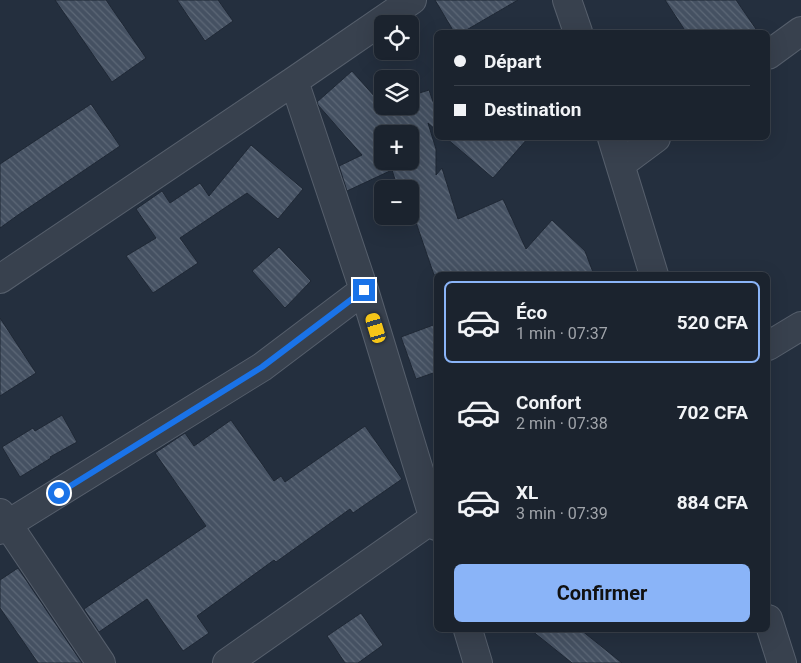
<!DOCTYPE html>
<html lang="fr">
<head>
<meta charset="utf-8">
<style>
  :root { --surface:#1b232e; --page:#282f3a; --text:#f1f3f6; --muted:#a0a4aa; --line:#39404a; --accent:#8ab4f8 }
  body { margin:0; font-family:Roboto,sans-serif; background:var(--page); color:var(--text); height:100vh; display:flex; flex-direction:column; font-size:19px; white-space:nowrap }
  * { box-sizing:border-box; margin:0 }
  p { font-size:16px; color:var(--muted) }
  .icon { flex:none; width:28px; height:28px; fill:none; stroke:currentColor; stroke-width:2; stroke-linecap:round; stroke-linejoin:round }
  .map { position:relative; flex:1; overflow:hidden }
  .side { position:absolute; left:434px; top:272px; width:336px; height:360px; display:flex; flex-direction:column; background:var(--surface); border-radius:8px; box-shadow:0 5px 20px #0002,0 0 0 1px var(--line) }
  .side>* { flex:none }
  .guide { position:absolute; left:434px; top:30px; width:336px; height:110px; border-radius:8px; box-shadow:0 5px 20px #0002,0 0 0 1px var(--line); display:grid; align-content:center; height:110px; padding:0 20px; background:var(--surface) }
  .controls { position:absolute; left:374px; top:15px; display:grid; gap:10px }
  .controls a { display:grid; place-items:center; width:45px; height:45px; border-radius:8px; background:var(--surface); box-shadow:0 5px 20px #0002,0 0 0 1px var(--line); font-size:25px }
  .end { position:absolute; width:22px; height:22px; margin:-11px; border:6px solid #1a73e8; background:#fff; box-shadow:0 0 0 2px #fff }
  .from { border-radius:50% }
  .car { position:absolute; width:15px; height:30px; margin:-15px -8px; border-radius:6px; box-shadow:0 0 4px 1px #0007; background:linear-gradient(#f5c518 24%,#345 0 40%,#f5c518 0 76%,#345 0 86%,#f5c518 0) }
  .guide b { display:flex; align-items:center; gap:18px; height:48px; font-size:19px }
  .guide b+b { border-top:1px solid var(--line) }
  .guide i { width:12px; height:12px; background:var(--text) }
  ul { padding:9px 0 0; list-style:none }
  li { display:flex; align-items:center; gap:15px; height:82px; margin:0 10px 8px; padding:0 10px; border:2px solid transparent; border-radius:8px }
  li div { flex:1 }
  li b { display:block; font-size:19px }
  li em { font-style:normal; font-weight:700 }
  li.current { border-color:var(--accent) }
  li>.icon { width:45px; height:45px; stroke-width:1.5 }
  .cta { display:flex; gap:10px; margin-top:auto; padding:10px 20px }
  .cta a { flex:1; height:58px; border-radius:8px; background:var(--accent); color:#111; font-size:20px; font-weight:700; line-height:58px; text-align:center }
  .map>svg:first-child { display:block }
  .building { fill:url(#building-back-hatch); stroke:#1f2835; fill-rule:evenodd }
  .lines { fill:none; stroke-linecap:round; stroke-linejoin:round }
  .minor-casing { stroke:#565f6c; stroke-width:30 }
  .minor { stroke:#38414e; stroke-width:28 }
  .route { stroke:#1a73e8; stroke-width:6 }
</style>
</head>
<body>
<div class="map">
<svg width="801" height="663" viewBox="0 0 801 663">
  <defs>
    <pattern id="building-back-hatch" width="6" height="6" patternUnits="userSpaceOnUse" patternTransform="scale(1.25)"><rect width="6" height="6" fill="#455162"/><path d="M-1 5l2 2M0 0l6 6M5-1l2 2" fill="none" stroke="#5d6877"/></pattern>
  </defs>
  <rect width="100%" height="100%" fill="#242f3e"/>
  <path class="building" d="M55,0H106L146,58L112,82Z
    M177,0H218L233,21L205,41Z
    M435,0H518L463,32H454Z
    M665,0H736L758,32H686Z
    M352,71L383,106H410V96L429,90L436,110V130L428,123L436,149V175L442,168L458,219L503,199L526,249L552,220L585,251L594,275H434L410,205V189H398L392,170L347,191L339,166L362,155L318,105L317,102ZM382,134H410V161H382Z
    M91,104L120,146L18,215L0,228V164Z
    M446,138H528L493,178Z
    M251,145L303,189L278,219L247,193L180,238L198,263L153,293L126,256L156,238L136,209L162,191L170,203L200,183L209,196Z
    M279,247L311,281L285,308L252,271Z
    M0,318L36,373L0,396Z
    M436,324V372L416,379L401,337Z
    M62,415L77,442L50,457L51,458L20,477L2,447L33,428L35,431Z
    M231,420L274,481L281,476L285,482L365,426L402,479L353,513L350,509L276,562L274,560L197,616L209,633L183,651L147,599L99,632L84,609L206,526L155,453L185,433L194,446Z
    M18,568L82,663H38L0,608V580Z
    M361,613L383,645L358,663H345L327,636Z
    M531,630H581L622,663H572Z"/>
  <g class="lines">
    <defs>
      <path id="minor" d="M567,0L578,32
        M768,55L801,31
        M294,81L364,290L436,526
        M612,138L654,275
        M621,164L656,138
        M0,279L294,81L412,0
        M768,346L801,326
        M0,513L101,663
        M0,530L8,524L262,367L364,290
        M768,619L782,663
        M468,630L478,663
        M227,663L434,518"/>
    </defs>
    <use href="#minor" class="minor-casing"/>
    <use href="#minor" class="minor"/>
  </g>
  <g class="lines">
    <path class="route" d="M59,493L262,367L364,290"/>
  </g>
</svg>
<div class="controls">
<a><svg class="icon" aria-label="locate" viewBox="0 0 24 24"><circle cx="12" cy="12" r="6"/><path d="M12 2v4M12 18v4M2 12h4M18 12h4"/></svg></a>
<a><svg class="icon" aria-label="layers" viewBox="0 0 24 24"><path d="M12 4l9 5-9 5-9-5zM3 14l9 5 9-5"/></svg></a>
<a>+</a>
<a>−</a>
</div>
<i class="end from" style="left:59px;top:493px"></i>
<i class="end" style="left:364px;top:290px"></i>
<i class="car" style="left:376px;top:328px;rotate:343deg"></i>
<div class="guide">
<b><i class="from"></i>Départ</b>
<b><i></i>Destination</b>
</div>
<section class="side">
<ul>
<li class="current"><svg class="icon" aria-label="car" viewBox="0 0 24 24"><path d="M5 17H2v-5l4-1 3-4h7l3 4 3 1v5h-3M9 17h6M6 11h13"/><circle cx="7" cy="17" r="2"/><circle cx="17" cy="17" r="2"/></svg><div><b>Éco</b><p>1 min · 07:37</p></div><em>520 CFA</em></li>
<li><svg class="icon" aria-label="car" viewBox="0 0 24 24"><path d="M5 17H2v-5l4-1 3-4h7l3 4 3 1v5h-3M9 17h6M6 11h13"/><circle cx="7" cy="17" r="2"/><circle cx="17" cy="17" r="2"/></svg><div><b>Confort</b><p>2 min · 07:38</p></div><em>702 CFA</em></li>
<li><svg class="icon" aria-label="car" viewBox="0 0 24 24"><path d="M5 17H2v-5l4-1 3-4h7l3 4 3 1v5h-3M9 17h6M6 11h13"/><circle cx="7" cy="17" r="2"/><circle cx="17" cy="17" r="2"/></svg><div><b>XL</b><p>3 min · 07:39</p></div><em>884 CFA</em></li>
</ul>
<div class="cta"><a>Confirmer</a></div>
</section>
</div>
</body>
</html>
